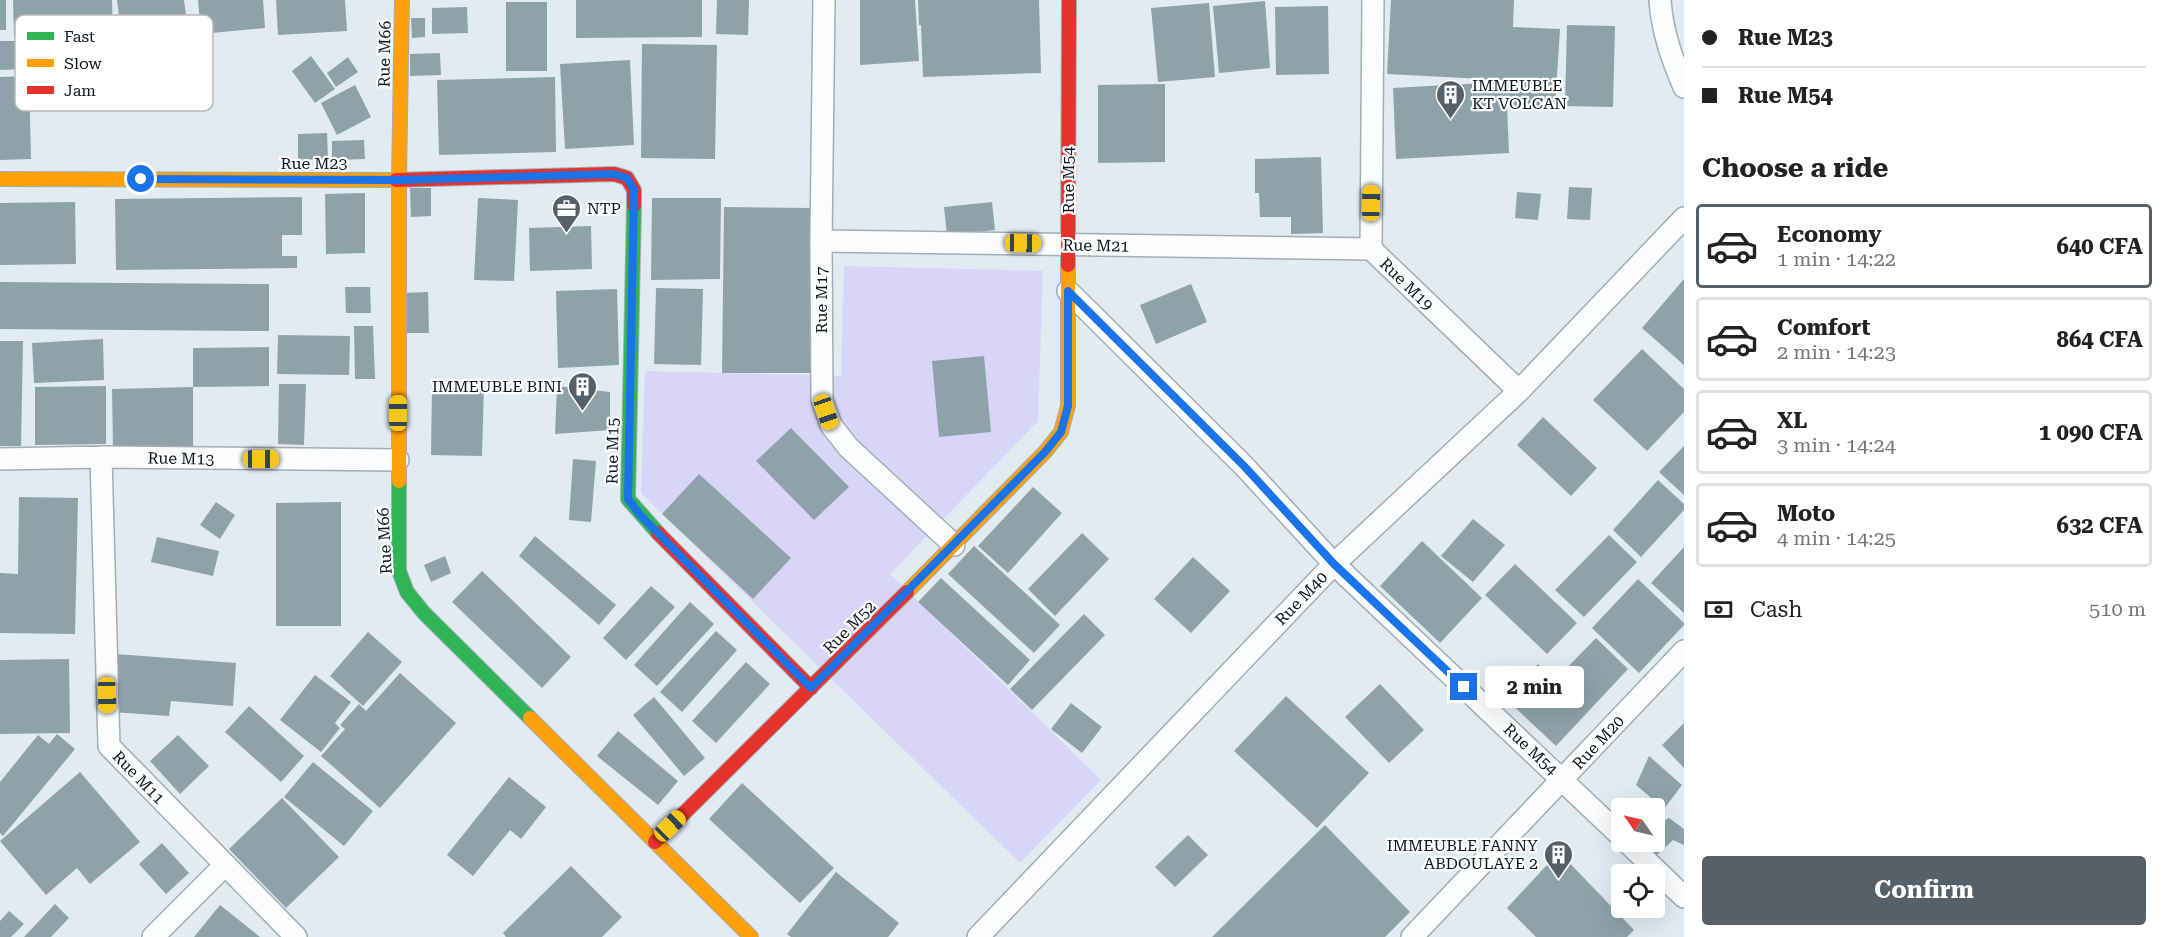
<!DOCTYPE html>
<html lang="en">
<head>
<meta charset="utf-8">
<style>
  :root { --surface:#fff; --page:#f6f6f6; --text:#222; --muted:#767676; --line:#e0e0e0; --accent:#556068 }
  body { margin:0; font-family:"Roboto Serif",serif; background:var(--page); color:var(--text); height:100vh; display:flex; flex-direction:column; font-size:22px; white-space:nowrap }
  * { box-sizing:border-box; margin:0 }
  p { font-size:20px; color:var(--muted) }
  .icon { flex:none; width:33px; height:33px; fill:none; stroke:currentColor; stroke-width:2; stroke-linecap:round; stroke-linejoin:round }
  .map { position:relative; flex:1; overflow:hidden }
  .details { display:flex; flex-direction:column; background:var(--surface); width:480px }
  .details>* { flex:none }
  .guide { display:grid; align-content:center; height:132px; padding:0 18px; background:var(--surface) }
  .needle { width:39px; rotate:304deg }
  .fabs { position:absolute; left:1611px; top:798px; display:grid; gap:12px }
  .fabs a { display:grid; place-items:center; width:54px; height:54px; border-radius:6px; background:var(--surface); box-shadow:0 6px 24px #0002; font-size:30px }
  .end { position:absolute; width:27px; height:27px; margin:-14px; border:8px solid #1a73e8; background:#fff; box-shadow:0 0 0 3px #fff }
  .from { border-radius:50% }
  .bubble { position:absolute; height:42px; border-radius:6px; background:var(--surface); box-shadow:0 6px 24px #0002; font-size:20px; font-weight:700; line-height:42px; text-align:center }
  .car { position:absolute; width:18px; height:36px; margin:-18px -9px; border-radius:8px; box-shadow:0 0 4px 2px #0007; background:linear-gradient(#f5c518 24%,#345 0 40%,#f5c518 0 76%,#345 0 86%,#f5c518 0) }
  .guide b { display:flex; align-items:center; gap:21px; height:57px; font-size:22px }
  .guide b+b { border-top:2px solid var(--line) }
  .guide i { width:15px; height:15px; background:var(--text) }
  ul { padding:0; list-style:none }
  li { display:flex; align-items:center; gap:18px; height:84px; margin:0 12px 9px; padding:0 6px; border:3px solid var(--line); border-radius:6px }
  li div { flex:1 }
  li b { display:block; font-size:22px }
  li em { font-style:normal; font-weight:700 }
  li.selected { border-color:var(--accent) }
  li>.icon { width:54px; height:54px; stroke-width:1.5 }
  h2 { padding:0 18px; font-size:27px; line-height:72px }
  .pay { display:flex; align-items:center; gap:15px; height:66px; padding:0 18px; font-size:22px }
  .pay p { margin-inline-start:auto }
  .button { display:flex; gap:12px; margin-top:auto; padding:12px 18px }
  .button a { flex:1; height:69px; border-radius:6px; background:var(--accent); color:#fff; font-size:24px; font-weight:700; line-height:69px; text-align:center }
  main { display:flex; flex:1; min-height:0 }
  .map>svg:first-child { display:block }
  .green { fill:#d9d5f9 }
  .building { fill:#8da3a9 }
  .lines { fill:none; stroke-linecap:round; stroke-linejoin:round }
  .street-casing { stroke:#a3adb4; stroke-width:24 }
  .fast-casing { stroke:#a3adb4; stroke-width:16 }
  .slow-casing { stroke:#a3adb4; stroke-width:16 }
  .jam-casing { stroke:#a3adb4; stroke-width:16 }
  .street { stroke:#fafcfd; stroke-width:21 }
  .fast { stroke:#30b455; stroke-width:14 }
  .slow { stroke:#ff9f0a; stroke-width:14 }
  .jam { stroke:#e5322d; stroke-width:14 }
  .route { stroke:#1a73e8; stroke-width:8 }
  .labels { text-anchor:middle; stroke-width:4.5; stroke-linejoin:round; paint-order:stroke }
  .street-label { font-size:16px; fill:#0a151d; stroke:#fff }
  .poi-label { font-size:16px; fill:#0a151d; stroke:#fff; text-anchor:start }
  .key { fill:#fff; stroke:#b6b9bb; stroke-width:1.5 }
  .key-label { font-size:16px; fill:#0a151d }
</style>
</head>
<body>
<main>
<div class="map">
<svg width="1684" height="937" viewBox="0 0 1684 937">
  <rect width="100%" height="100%" fill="#e1ebf2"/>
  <path class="green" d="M844,266L1043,271L1038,421L890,574L1101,780L1020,863L641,493L645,371L841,376Z"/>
  <path class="building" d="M0,0H6V30H0Z
    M13,0H112L113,34L14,37Z
    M117,0H184L187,22L121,32Z
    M198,0H263L265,28L201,34Z
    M276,0H345L347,31L278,35Z
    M576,0H702V37L576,38Z
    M717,0H749L748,35L716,34Z
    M860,0H915L919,61L860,65Z
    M918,0H1039L1041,73L923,77L921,25H919Z
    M1391,0H1514L1513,27L1560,29L1555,108L1507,106L1509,153L1396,159L1393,88L1502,82V80L1387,74Z
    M1265,1L1270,68L1219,73L1213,6Z
    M506,2H547V71H506Z
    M1209,3L1215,77L1158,82L1151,8Z
    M1328,6L1329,74L1276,75L1275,7Z
    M467,7L468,33L432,34V8Z
    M411,18H425V37L412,38Z
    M1567,25L1615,26L1613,107L1565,106Z
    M0,41H24L25,69L0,70Z
    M642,44L717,45L715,159L641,158Z
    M440,53L441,75L410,76V54Z
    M311,56L335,89L315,103L292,71Z
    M348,57L358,72L336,87L327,73Z
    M630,60L634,145L565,149L560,64Z
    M29,76L31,159L0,160V77Z
    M555,77L556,152L439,155L437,80Z
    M1165,84V162L1098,163V85Z
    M355,85L371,117L337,135L321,103Z
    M327,133L328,159L298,160V134Z
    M364,140L365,159L332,160V141Z
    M1321,157L1323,233L1291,234V217H1260L1259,193H1255V159Z
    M1569,187L1592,188L1590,220L1567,219Z
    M410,188H431V216L411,217Z
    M1517,192L1541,194L1538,220L1515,218Z
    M365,193V253L326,254L325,194Z
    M302,197V235H282V256H297V268L116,270L115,199Z
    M478,198L518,200L514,281L474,280Z
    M652,198H721L720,279L651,280Z
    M75,202L76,264L0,265V203Z
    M992,202L995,230L947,235L944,207Z
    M724,207L812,208L810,373H722Z
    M591,226L592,269L530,271L529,228Z
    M1684,279V365L1642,328Z
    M0,282L269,284V331L0,329Z
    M1191,284L1207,322L1156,344L1140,305Z
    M345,287H370L371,313H346Z
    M656,288L703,289L701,365L654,364Z
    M617,289L619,365L558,368L556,291Z
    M428,292L429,333H401V293Z
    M354,326H373L375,379H355Z
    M278,335L350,336L349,375L277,374Z
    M103,339L104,380L34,383L32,343Z
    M0,341H23L21,446H0Z
    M269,347V386L193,387V348Z
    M1642,349L1684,389V412L1647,451L1593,400Z
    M984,356L991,432L939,437L932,361Z
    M279,384H306L304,445L278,444Z
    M106,386V444L35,445V387Z
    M432,386L484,387L482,456L431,455Z
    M557,386L610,392V430L555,434Z
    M193,387V448L113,450L112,389Z
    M1543,417L1597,468L1571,496L1517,445Z
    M791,428L849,487L814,520L756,461Z
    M1684,446V495L1659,472Z
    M573,459L596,461L591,522L569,520Z
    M699,474L791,558L753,599L662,514Z
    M1658,480L1684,504V510L1641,557L1613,530Z
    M1033,487L1062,513L1008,573L978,546Z
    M19,497L78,498L75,634L0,633V573L18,574Z
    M216,502L235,515L220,539L200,525Z
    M341,502V626H276V503Z
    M1473,519L1505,545L1473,582L1441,556Z
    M1082,533L1109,559L1055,616L1028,589Z
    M1609,535L1637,562L1584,617L1555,590Z
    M535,536L616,605L599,625L519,556Z
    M157,537L219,551L213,576L151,562Z
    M1422,541L1482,598L1440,643L1380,586Z
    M974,546L1060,625L1034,653L948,574Z
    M1684,547V613L1651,583Z
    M445,556L451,573L431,582L424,565Z
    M1193,557L1230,591L1191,633L1154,599Z
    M1515,564L1577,623L1547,654L1485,595Z
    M482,571L571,657L542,688L452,602Z
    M941,578L1030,660L1008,685L918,602Z
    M1638,579L1684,623V625L1639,673L1592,628Z
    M651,586L675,607L626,660L603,638Z
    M690,602L714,624L657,686L634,665Z
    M1084,614L1105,635L1032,710L1010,689Z
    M716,631L737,650L682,712L660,692Z
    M368,632L402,662L363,706L330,676Z
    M1596,638L1628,669L1556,746L1506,699L1538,664L1555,680Z
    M116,654L236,663L233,706L171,701L169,716L112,712Z
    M69,659L70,733L0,734V660Z
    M746,662L770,684L716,743L692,721Z
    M400,673L456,723L380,808L321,756L345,729L340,725L359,704L366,711Z
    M315,675L351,702L335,723L340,728L321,752L280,720Z
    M1380,684L1424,730L1389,763L1345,717Z
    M1286,696L1369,773L1317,828L1234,751Z
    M654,697L705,758L684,776L633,715Z
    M1071,703L1102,727L1082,753L1051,729Z
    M249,706L304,756L281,782L225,732Z
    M1684,723V768L1662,745Z
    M618,731L678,781L658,805L597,756Z
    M57,734L75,749L3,836L0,833V782L38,735L49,744Z
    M178,735L209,766L180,794L150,761Z
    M1649,756L1682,785L1664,809L1636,785Z
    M313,762L373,811L344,846L284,797Z
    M80,772L140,842L90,884L77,868L46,895L0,841Z
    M509,777L546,807L521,839L510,830L473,876L447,855Z
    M742,783L834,868L800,903L709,819Z
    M282,798L339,857L286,908L229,849Z
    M1669,818L1684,829V845L1673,840L1655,857L1641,842H1654V826Z
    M1325,825L1410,912L1385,937H1212Z
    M1188,835L1208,855L1175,887L1155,867Z
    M162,843L189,873L166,894L139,864Z
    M1559,852L1634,930L1627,937H1536L1507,908Z
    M571,866L622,917L602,937H506L503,933Z
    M836,872L899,923L888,937H791L787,934Z
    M55,904L69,918L51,937H24Z
    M220,905L260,937H194Z
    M9,911L24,924L11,937H0V921Z"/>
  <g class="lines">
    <defs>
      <path id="street" d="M824,0L821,241L822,400L831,425L848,447L954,545
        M1373,0L1371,249L1519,391
        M1660,0C1662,31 1672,59 1684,87
        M821,241L1371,249
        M1068,291L1244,466L1334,564L1622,837
        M101,457L109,746L296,937
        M0,459L101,457L398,460
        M1627,842L1684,897
        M153,937L224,866
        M978,937L1334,564L1519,391L1684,218
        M1412,937L1684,651"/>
      <path id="fast" d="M634,205L628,499L658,533
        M399,481V571L407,592L424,613L530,718"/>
      <path id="slow" d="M0,179L396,180
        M399,481V180L402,0
        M907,592L1045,452L1061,432L1068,406V265
        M530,718L751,937"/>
      <path id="jam" d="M396,180L614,174L627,178L634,190V205
        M1068,265L1069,0
        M658,533L811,688
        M655,842L907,592"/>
    </defs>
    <use href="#street" class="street-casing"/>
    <use href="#fast" class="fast-casing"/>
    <use href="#slow" class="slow-casing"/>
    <use href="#jam" class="jam-casing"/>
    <use href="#street" class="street"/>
    <use href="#fast" class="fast"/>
    <use href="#slow" class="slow"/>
    <use href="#jam" class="jam"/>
  </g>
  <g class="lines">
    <path class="route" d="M141,179L399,180L614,174L627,178L634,190L628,499L641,516L811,688L1045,452L1061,432L1068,406V291L1244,466L1334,564L1464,687"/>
  </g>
  <defs>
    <symbol id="building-pin" viewBox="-11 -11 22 30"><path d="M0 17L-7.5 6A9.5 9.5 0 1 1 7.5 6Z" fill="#556068" stroke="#fff"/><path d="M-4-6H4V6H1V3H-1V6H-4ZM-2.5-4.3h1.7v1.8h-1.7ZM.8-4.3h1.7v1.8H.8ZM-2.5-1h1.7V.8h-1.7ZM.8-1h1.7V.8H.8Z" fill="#fff"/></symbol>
    <symbol id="office-pin" viewBox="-11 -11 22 30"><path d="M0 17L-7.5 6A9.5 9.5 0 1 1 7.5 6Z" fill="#556068" stroke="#fff"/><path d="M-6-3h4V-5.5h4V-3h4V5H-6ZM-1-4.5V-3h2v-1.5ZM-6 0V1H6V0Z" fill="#fff"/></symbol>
  </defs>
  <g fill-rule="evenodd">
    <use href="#building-pin" x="1434" y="78" width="33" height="45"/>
    <use href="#office-pin" x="550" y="192" width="33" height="45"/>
    <use href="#building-pin" x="566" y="370" width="33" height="45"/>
    <use href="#building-pin" x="1542" y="838" width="33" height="45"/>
  </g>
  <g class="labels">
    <g class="street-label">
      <text transform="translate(384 54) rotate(-89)" y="6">Rue M66</text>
      <text x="314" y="169">Rue M23</text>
      <text transform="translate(1068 180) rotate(-90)" y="6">Rue M54</text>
      <text transform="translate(1096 245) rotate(1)" y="6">Rue M21</text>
      <text transform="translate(1407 284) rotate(44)" y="6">Rue M19</text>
      <text transform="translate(821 300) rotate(-90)" y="6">Rue M17</text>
      <text transform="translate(612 451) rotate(-89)" y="6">Rue M15</text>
      <text transform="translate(181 458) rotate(1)" y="6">Rue M13</text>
      <text transform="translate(384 541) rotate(-93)" y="6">Rue M66</text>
      <text transform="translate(1301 598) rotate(-46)" y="6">Rue M40</text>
      <text transform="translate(849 627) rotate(-45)" y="6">Rue M52</text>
      <text transform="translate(1598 742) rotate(-47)" y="6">Rue M20</text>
      <text transform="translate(1531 749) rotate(43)" y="6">Rue M54</text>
      <text transform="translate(139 777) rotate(46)" y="6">Rue M11</text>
    </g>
    <g class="poi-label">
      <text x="1472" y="91">IMMEUBLE<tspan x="1472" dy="18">KT VOLCAN</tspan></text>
      <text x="587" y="214">NTP</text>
      <text x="562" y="392" text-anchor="end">IMMEUBLE BINI</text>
      <text x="1538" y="851" text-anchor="end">IMMEUBLE FANNY<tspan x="1538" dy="18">ABDOULAYE 2</tspan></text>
    </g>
  </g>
  <rect x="15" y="15" width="198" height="96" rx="9" class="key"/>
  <rect x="27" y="32" width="27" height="8" fill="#30b455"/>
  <rect x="27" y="59" width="27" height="8" fill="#ff9f0a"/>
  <rect x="27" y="86" width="27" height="8" fill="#e5322d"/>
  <g class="key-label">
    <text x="64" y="42">Fast</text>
    <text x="64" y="69">Slow</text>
    <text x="64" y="96">Jam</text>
  </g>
</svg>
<div class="fabs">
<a><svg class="needle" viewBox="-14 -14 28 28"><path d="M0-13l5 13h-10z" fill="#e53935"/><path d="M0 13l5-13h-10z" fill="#767676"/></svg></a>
<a><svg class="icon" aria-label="locate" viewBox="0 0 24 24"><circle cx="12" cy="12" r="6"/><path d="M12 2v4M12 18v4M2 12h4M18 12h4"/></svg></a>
</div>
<i class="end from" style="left:141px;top:179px"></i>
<i class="end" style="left:1464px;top:687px"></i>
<div class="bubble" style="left:1485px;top:666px;width:99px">2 min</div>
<i class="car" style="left:1371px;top:203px;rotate:1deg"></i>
<i class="car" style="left:1023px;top:243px;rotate:91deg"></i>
<i class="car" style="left:826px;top:412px;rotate:161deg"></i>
<i class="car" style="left:398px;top:413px;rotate:0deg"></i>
<i class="car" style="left:261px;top:459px;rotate:90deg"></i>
<i class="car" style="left:107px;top:695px;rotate:179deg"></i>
<i class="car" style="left:670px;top:826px;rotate:46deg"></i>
</div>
<section class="details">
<div class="guide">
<b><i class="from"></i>Rue M23</b>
<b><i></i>Rue M54</b>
</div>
<h2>Choose a ride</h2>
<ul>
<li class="selected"><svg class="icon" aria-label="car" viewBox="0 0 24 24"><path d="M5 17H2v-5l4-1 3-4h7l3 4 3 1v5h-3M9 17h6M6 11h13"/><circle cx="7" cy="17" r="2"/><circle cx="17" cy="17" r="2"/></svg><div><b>Economy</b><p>1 min · 14:22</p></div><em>640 CFA</em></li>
<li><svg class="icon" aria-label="car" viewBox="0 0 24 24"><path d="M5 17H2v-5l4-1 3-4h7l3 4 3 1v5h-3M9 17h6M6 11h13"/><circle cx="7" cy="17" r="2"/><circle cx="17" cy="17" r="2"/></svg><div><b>Comfort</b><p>2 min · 14:23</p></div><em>864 CFA</em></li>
<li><svg class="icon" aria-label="car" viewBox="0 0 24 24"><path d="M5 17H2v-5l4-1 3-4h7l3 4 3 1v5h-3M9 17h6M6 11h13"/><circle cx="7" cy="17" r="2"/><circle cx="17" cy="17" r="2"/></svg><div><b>XL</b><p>3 min · 14:24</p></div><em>1 090 CFA</em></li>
<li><svg class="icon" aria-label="car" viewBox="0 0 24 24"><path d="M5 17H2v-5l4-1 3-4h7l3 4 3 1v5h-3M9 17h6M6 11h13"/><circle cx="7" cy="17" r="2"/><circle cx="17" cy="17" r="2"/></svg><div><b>Moto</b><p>4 min · 14:25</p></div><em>632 CFA</em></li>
</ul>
<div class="pay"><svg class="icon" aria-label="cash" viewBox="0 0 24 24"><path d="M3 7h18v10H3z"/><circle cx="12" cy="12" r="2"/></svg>Cash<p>510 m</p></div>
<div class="button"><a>Confirm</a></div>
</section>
</main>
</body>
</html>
